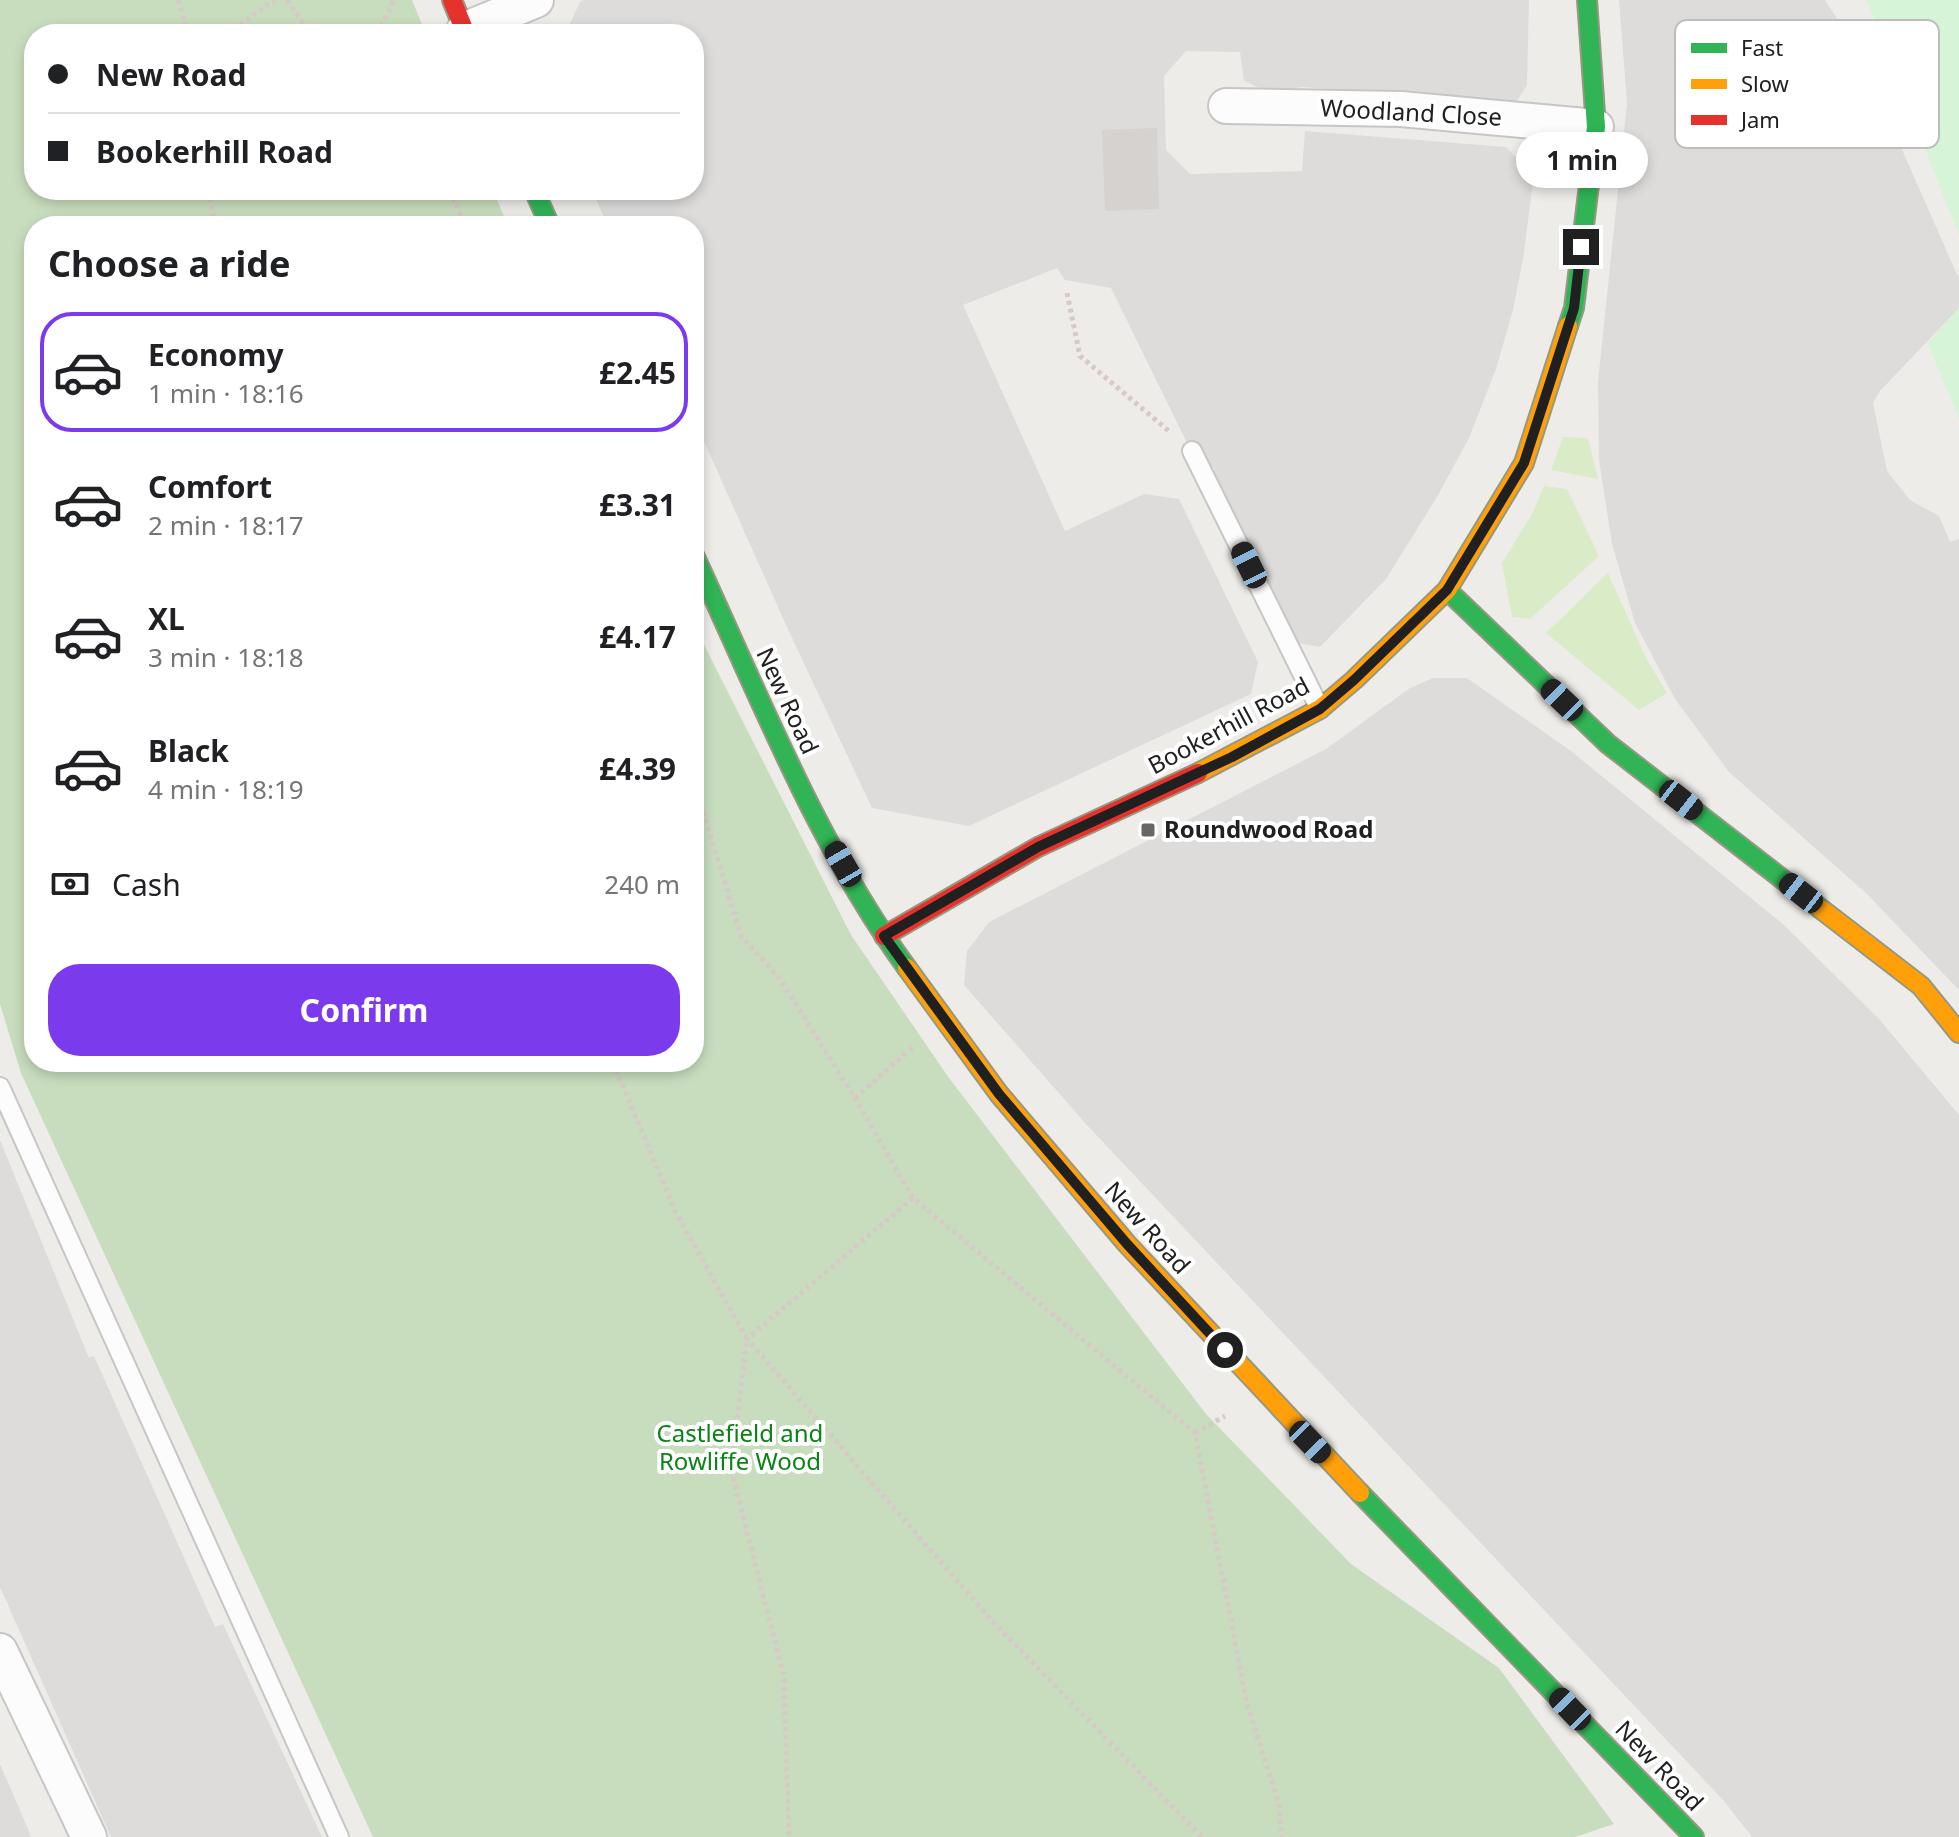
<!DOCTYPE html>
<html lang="en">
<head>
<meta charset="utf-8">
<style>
  :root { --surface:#fff; --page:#f2f2f2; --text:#202124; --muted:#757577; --line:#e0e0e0; --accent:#7c3aed }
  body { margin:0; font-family:"Noto Sans",sans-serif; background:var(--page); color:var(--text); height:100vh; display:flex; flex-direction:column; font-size:30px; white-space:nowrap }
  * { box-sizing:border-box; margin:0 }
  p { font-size:26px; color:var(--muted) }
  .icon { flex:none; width:44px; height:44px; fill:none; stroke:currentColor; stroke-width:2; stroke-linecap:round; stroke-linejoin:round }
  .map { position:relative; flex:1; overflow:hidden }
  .panel { position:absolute; left:24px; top:216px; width:680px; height:856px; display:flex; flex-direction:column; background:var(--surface); border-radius:32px; box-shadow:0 4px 12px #0003 }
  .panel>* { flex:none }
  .hud { position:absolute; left:24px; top:24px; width:680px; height:176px; border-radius:32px; box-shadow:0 4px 12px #0003; display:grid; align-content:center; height:176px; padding:0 24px; background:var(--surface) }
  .end { position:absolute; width:36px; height:36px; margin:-18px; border:10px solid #202020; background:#fff; box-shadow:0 0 0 4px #fff }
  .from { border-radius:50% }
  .bubble { position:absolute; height:56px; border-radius:28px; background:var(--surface); box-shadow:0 4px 12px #0003; font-size:26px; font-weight:700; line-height:56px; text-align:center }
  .car { position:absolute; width:24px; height:48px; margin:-24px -12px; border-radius:10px; box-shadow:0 0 6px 2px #0007; background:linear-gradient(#222 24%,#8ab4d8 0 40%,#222 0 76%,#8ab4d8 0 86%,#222 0) }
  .hud b { display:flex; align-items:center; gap:28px; height:76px; font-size:30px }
  .hud b+b { border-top:2px solid var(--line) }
  .hud i { width:20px; height:20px; background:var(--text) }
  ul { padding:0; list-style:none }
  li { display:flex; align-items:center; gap:24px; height:120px; margin:0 16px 12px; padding:0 8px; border:4px solid transparent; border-radius:32px }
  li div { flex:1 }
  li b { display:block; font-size:30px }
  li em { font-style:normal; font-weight:700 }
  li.current { border-color:var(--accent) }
  li>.icon { width:72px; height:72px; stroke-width:1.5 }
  h2 { padding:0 24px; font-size:36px; line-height:96px }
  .pay { display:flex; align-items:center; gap:20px; height:88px; padding:0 24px; font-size:30px }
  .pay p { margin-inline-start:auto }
  .button { display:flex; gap:16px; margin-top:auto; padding:16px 24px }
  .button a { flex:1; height:92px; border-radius:32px; background:var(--accent); color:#fff; font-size:32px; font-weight:700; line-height:92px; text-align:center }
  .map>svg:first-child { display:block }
  .residential { fill:#dddcda }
  .grass { fill:#daebc7 }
  .forest { fill:#c8ddbe }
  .park { fill:#d6f4d7 }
  .building { fill:#d5d2cf }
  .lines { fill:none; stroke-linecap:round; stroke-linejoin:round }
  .lane-casing { stroke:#c7c6c5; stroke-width:22 }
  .street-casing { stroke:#c7c6c5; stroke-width:38 }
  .fast-casing { stroke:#969880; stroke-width:22 }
  .slow-casing { stroke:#969880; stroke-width:22 }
  .jam-casing { stroke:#969880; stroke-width:22 }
  .path { stroke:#d7c9c7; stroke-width:5; stroke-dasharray:4 4; stroke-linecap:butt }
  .lane { stroke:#fcfcfc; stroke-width:18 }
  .street { stroke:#fcfcfc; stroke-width:34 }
  .fast { stroke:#30b455; stroke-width:18 }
  .slow { stroke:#ff9f0a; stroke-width:18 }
  .jam { stroke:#e5322d; stroke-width:18 }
  .route { stroke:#202020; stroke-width:10 }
  .poi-dot { fill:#686766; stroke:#fff; stroke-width:3 }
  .labels { text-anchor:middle; stroke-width:8; stroke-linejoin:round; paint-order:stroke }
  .street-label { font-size:24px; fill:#202020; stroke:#fff }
  .poi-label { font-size:24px; font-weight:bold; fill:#202020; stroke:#fff; text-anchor:start }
  .park-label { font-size:24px; fill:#0a8216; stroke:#fff }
  .key { fill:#fff; stroke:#bcbcbc; stroke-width:2 }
  .key-label { font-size:22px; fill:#202020 }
</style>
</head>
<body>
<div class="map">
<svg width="1959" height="1837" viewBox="0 0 1959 1837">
  <rect width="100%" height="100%" fill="#eeece9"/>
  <path class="residential" d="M584,0H1529L1527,85L1516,102L1302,87L1270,93L1244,81L1240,52L1186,51L1164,76L1166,150L1190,174L1302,171L1305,131L1506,147L1534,175L1523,259L1513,310L1496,369L1469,438L1437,497L1386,579L1320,647L1282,640L1205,482L1215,469L1190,449L1111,288L1065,280L1057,268L963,305L1065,531L1144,494L1179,499L1258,662L1251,694L969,826L872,808L786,625L694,419V226H608L592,190H694V34H565L580,2Z
    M1619,0H1825L1860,54L1959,279V308L1880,391L1873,403L1887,471L1910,500L1939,516L1950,542L1959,539V990L1866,893L1729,772L1675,699L1635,623L1612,544L1599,460L1598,382L1627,103Z
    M1433,678H1467L1571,751L1784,925L1879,1019L1959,1115V1837H1752L1724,1801L1086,1124L964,985L967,951L989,922L1326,749L1410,688Z
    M0,1140L89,1358L94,1356L215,1627L223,1624L322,1837H111L0,1587Z
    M0,1764L28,1829L31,1837H0Z"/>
  <path class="grass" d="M1563,437L1588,438L1598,479L1551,470Z
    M1544,486L1567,489L1599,556L1530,619L1512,617L1502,563L1532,514Z
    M1608,573L1647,660L1667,693L1639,710L1546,633Z"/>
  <path class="forest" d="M0,0H412L426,34H34V190H493L508,226H34V1062H694V625L851,935L949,1078L1206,1414L1351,1564L1499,1668L1614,1824L1575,1837H373L21,1073L0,1004Z"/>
  <path class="park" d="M1867,0H1959V235Z
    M1959,307V419L1928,344Z"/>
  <path class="building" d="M1157,128L1159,209L1105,211L1102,130Z"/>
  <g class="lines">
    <defs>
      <path id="lane" d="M1192,451L1320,709
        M0,1087L339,1837"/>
      <path id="street" d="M464,30L536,0
        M1226,106L1401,109L1596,127
        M0,1651L89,1837"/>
      <path id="fast" d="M534,190L550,226
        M1568,326L1574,308L1596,127L1587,0
        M694,555C759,695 816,843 907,968
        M1447,590L1608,744L1821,909
        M1360,1493L1694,1837"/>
      <path id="slow" d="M1198,773L1320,709L1354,680L1447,590L1524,463L1568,326
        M1821,909L1921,986L1959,1033
        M907,968L999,1094L1127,1244L1360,1493"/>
      <path id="jam" d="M452,0L466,34
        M884,936L1038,847L1198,773"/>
    </defs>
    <use href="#lane" class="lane-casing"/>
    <use href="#street" class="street-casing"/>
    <use href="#fast" class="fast-casing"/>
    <use href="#slow" class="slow-casing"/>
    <use href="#jam" class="jam-casing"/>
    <path class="path" d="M178,0L189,34
      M287,0L311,33L327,34
      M227,34L274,0
      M378,34L394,0
      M208,190L216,226
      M450,190L465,226
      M1067,293L1080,356L1170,432
      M694,781L741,936L780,979L855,1098L913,1198L1195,1433L1247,1704L1279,1804L1282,1837
      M613,1062L675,1211L747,1339L731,1468L784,1677L789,1837
      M855,1098L912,1048
      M913,1198L747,1339L994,1623L1202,1837
      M1195,1433L1225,1416"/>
    <use href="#lane" class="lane"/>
    <use href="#street" class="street"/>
    <use href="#fast" class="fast"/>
    <use href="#slow" class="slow"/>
    <use href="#jam" class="jam"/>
  </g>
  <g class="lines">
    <path class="route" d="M1225,1350L1127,1244L999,1094L884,936L1038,847L1232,757L1320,709L1354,680L1447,590L1524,463L1574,308L1581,247"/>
  </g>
  <rect class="poi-dot" x="1140" y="822" width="16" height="16" rx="4"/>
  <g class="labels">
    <g class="street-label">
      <text transform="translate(1411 113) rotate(3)" y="8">Woodland Close</text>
      <text transform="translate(787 701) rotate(65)" y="8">New Road</text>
      <text transform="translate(1229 726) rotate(-28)" y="8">Bookerhill Road</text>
      <text transform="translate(1147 1228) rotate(48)" y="8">New Road</text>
      <text transform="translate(1659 1766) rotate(46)" y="8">New Road</text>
    </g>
    <g class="poi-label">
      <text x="1164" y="838">Roundwood Road</text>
    </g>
    <g class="park-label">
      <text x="740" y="1442">Castlefield and<tspan x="740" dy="28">Rowliffe Wood</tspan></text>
    </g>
  </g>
  <rect x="1675" y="20" width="264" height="128" rx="12" class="key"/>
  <rect x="1691" y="43" width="36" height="10" fill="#30b455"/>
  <rect x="1691" y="79" width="36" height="10" fill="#ff9f0a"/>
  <rect x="1691" y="115" width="36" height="10" fill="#e5322d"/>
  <g class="key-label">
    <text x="1741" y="56">Fast</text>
    <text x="1741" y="92">Slow</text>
    <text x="1741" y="128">Jam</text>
  </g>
</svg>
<i class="end from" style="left:1225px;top:1350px"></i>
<i class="end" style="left:1581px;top:247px"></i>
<div class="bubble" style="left:1516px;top:132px;width:132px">1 min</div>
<i class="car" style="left:1249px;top:565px;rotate:334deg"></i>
<i class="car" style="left:1562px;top:700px;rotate:314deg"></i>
<i class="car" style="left:1681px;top:800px;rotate:128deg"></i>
<i class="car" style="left:843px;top:864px;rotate:330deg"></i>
<i class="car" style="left:1801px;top:893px;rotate:308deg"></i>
<i class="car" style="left:1310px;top:1442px;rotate:136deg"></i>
<i class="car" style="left:1570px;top:1709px;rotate:316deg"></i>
<div class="hud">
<b><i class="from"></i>New Road</b>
<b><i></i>Bookerhill Road</b>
</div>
<section class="panel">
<h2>Choose a ride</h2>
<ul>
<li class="current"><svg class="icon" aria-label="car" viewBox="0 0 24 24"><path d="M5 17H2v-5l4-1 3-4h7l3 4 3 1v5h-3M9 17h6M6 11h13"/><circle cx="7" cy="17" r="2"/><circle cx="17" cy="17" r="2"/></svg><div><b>Economy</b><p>1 min · 18:16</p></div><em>£2.45</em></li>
<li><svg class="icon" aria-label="car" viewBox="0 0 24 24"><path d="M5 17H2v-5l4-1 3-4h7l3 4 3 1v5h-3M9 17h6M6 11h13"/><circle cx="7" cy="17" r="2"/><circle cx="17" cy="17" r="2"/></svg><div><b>Comfort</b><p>2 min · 18:17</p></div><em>£3.31</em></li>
<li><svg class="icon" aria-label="car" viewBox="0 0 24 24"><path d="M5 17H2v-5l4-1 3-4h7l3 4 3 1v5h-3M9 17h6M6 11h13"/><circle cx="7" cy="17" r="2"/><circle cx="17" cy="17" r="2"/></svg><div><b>XL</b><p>3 min · 18:18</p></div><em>£4.17</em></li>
<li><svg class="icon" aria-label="car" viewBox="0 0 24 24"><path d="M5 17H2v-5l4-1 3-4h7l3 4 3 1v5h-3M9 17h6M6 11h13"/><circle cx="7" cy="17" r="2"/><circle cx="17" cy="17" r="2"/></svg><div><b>Black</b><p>4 min · 18:19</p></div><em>£4.39</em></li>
</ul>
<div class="pay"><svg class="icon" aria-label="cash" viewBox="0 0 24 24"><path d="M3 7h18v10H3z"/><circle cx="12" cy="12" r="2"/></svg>Cash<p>240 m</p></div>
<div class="button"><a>Confirm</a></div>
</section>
</div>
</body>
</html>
